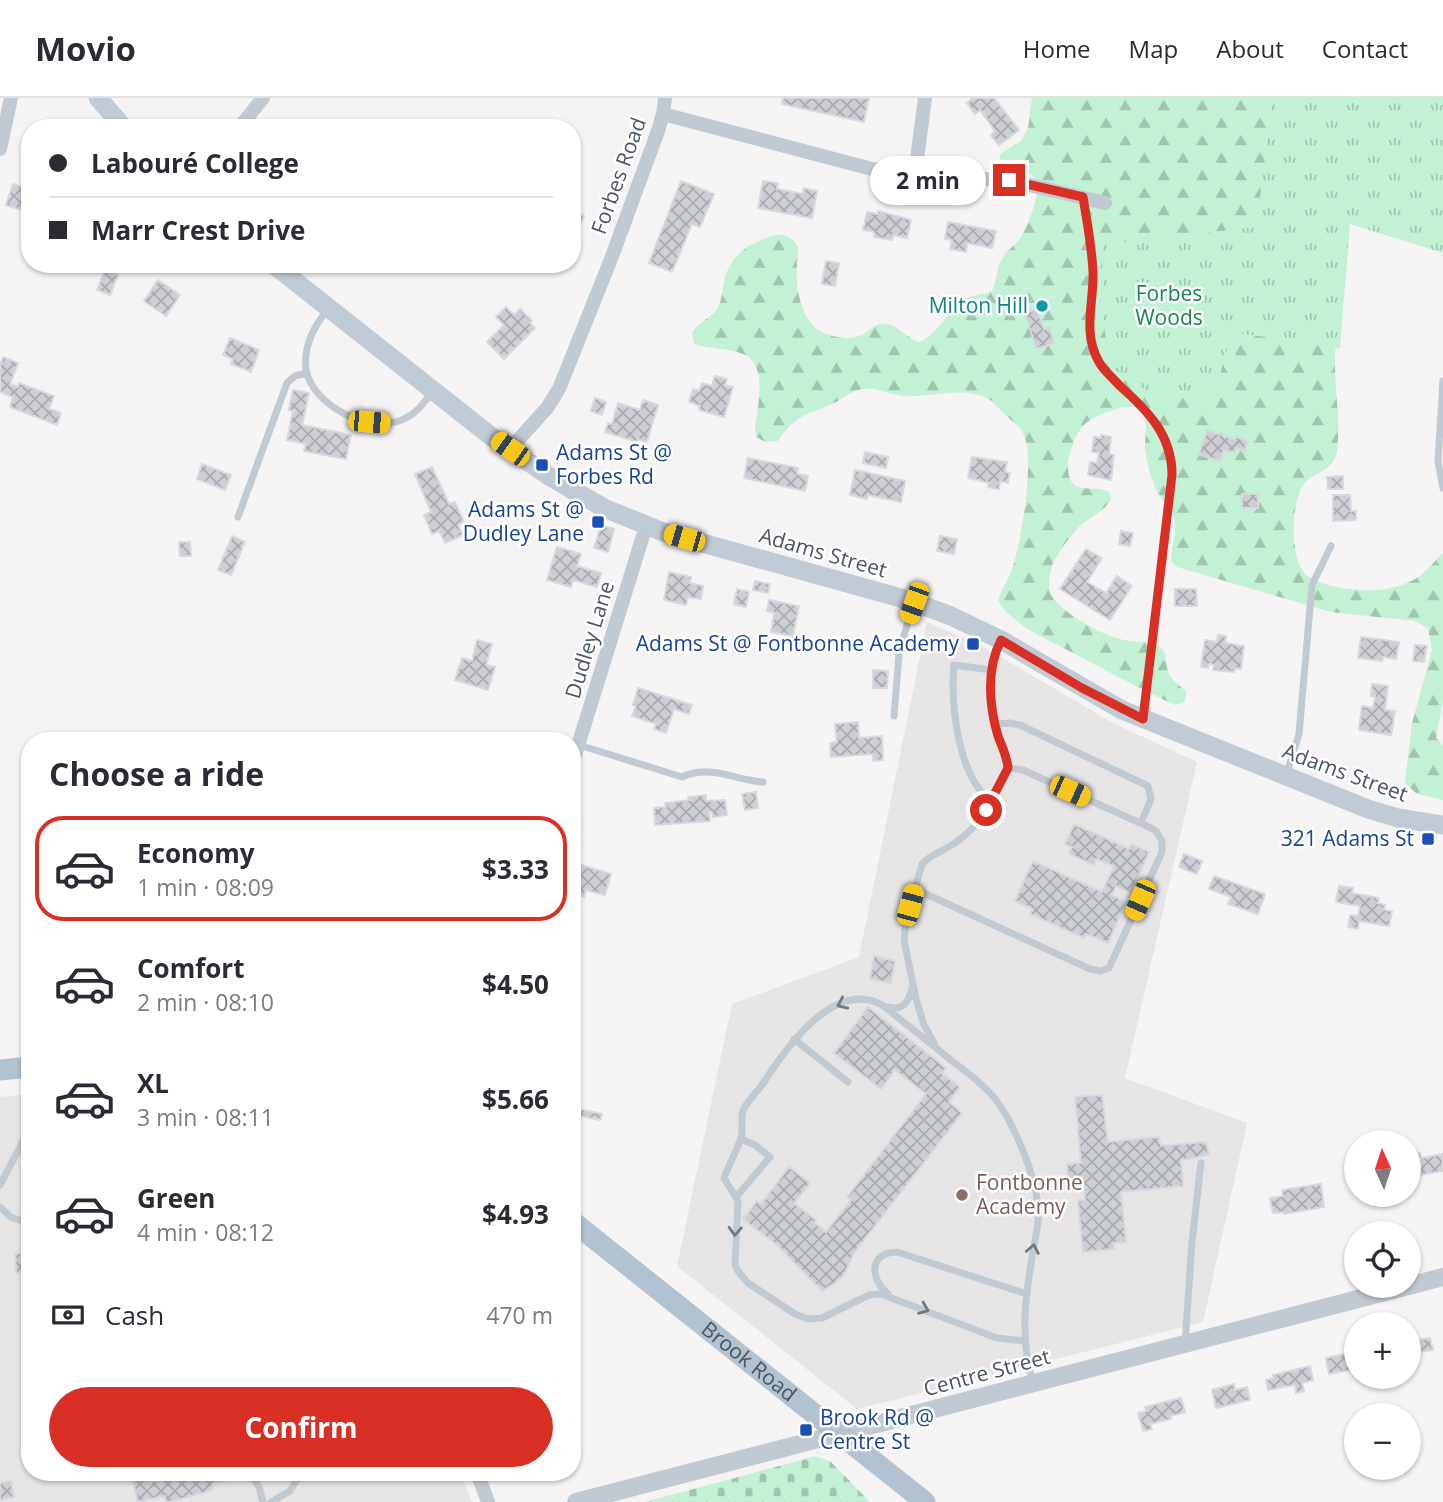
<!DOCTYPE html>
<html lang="en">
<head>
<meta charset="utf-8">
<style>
  :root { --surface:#fff; --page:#f2f2f3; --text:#2b2b33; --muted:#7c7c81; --line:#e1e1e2; --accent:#d93025 }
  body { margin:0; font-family:"Open Sans",sans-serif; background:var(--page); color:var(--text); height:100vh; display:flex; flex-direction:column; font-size:26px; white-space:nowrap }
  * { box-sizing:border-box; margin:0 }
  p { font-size:23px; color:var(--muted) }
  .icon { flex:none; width:38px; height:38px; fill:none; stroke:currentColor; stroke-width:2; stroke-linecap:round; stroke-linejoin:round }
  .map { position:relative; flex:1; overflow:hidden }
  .drawer { position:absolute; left:21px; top:634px; width:560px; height:749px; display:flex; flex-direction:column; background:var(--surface); border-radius:28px; box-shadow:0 2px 5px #0004 }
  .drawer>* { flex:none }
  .hud { position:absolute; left:21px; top:21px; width:560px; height:154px; border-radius:28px; box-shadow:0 2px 5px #0004; display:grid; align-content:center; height:154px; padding:0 28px; background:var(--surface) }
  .needle { width:46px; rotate:357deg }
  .controls { position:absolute; left:1344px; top:1032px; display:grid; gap:14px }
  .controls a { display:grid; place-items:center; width:77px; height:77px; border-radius:50%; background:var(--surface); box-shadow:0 2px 5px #0004; font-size:35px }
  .end { position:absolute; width:32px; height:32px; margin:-16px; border:9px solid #d93025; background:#fff; box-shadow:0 0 0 4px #fff }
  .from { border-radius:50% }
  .bubble { position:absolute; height:49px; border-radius:24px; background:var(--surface); box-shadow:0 2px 5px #0004; font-size:23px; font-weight:700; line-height:49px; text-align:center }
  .car { position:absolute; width:21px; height:42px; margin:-21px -10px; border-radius:9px; box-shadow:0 0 5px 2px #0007; background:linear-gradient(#f5c518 24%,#345 0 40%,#f5c518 0 76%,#345 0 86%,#f5c518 0) }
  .hud b { display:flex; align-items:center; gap:24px; height:66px; font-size:26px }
  .hud b+b { border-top:2px solid var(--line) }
  .hud i { width:18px; height:18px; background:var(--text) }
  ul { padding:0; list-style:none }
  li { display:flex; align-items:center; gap:21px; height:105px; margin:0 14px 10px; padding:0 14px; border:4px solid transparent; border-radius:28px }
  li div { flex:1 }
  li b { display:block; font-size:26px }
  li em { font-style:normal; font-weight:700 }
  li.on { border-color:var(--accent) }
  li>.icon { width:63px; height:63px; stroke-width:1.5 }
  h2 { padding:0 28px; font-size:32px; line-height:84px }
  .pay { display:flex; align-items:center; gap:18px; height:77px; padding:0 28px; font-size:26px }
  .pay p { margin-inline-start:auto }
  .action { display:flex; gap:14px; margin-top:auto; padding:14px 28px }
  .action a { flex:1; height:80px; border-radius:42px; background:var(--accent); color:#fff; font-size:28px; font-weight:700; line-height:80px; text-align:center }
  header { display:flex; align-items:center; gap:42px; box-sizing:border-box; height:98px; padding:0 35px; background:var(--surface); border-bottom:2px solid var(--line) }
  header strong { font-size:33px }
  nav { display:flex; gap:38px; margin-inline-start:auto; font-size:24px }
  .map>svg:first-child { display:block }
  .education { fill:#e6e4e5 }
  .forest { fill:url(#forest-firs) }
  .cemetery { fill:url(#cemetery-stones) }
  .park { fill:url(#park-tufts) }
  .building { fill:url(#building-cross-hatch); stroke:#d7d9de; stroke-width:2 }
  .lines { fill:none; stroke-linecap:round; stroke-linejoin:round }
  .service { stroke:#c1cad2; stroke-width:7 }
  .minor { stroke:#c1cad2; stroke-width:14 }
  .tertiary { stroke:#c1cad2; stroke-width:18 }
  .secondary { stroke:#c1cbd6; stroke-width:19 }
  .primary { stroke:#b3c2d1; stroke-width:21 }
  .oneway { stroke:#6e7983 }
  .route { stroke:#d93025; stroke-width:9 }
  .culture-dot { fill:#0f9aa8; stroke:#fff; stroke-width:2.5 }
  .transit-dot { fill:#1a4fb4; stroke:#fff; stroke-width:2.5 }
  .education-dot { fill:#8d6e63; stroke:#fff; stroke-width:2.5 }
  .labels { text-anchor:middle; stroke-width:5; stroke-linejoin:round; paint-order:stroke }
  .street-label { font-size:21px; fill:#4a5661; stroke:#fff }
  .park-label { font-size:21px; fill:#17864f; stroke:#fff }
  .culture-label { font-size:21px; fill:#0d838f; stroke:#fff; text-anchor:end }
  .transit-label { font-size:21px; fill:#164399; stroke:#fff; text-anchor:end }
  .education-label { font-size:21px; fill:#785e54; stroke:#fff; text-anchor:start }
</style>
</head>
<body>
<header>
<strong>Movio</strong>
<nav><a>Home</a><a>Map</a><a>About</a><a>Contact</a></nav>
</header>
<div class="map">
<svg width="1443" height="1404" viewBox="0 0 1443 1404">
  <defs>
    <pattern id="forest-firs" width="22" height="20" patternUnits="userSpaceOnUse" patternTransform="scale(1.75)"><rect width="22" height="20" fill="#c3f1d5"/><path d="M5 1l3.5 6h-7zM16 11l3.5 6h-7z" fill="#a0c6b0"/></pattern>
    <pattern id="cemetery-stones" width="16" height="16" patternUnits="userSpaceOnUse" patternTransform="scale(1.75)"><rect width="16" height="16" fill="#c3f1d5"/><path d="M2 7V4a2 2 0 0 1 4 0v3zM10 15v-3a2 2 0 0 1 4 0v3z" fill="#a0c6b0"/></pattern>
    <pattern id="park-tufts" width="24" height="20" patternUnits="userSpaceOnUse" patternTransform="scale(1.75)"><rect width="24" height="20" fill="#c3f1d5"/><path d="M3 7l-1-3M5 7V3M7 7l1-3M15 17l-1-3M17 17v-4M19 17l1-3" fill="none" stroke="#a0c6b0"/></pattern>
    <pattern id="building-cross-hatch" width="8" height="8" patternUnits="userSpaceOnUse" patternTransform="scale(1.75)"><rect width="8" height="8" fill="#cdcfd5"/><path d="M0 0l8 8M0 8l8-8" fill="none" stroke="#a8abb0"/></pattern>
  </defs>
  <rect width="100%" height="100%" fill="#f5f3f3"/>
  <path class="education" d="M927,524L980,547L1113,625L1197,664L1125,980L1247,1025L1203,1224L857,1311L677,1168L732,906L859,859Z
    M30,996V1374H460L472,1404H0V999Z"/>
  <path class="forest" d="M1032,0H1443L1353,123L1347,126C1343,169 1337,214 1335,258C1334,290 1341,321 1337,353C1335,374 1311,373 1302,389C1291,408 1290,460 1305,476C1315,485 1337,490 1350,491C1374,494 1401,492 1421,477C1429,471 1435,462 1443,455V604L1436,640L1443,647V702L1417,696L1405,685L1412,625L1432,552L1428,531L1415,523L1331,514L1177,469L1171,463C1171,448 1179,430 1172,415C1169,409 1163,404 1159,397C1152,385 1147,366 1145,351C1144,338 1151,320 1138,311C1127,303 1092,319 1084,327C1073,338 1063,368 1071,383C1078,396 1099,386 1110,395L1111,402C1103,414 1093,417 1082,426C1071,436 1060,452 1053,465C1050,473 1047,489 1051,497C1064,517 1102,537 1124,542C1134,545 1147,542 1156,547C1172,554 1162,568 1171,579C1175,585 1181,588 1186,594L1185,604L1175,607C1140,591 1107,573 1073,555C1046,540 1015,529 998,503C1001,492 1007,484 1011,474C1021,447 1035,364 1024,337C1019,326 1011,323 1003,315C999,311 996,307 992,303C965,286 933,300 903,298C889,297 876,288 862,291C851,293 843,301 834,305C806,318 797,315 778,343L766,344L756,339L755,331C757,309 769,267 743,256C728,250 710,251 694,246L692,235C698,224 707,222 715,214C722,206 722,193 724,183C728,165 741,150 757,144C764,141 775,136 783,137C789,138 797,144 798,150C799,155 797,161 797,166C795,186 800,218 817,231C828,239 851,244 863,236C871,232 876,224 887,226C898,228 907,240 919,244C938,236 945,217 960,204C969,196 982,198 992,193C997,182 996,171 1002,161C1006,153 1014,148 1020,141C1027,131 1041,94 1037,83C1032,71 1008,72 1000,62V56L1021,43L1028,30Z"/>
  <path class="cemetery" d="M816,1358L831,1364L870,1404H645Z"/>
  <path class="park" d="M1273,0H1443V155L1350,126L1340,250L1232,234L1213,301L1146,292L1110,269L1101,206L1103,146L1256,129Z"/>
  <path class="building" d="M783,0H869L864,24L782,6Z
    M973,0H994L1019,32L999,47L991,37L995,33L980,12L975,16L967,5Z
    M681,83L714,96L700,129L692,126L672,174L649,165Z
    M763,83L778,85L777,91L803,96L804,90L817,93L812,120L758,110Z
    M13,86L29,92L22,112L6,107Z
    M572,112L584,118L572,144Z
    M878,113L911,122L907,140L893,137L892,142L874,139V134L863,132L867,114L878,116Z
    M948,124L996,133L992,150L967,145L966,154L950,151L952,142L945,141Z
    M826,163L839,165L835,188L822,186Z
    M105,172L118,177L110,197L97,192Z
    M158,182L180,197L166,218L144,203Z
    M506,209L514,217L520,211L532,223L530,225L535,230L504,261L487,244L504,227L496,219Z
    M1037,211L1044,231L1049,229L1054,245L1036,251L1025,215Z
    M230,240L259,252L251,274L231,266L233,261L223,257Z
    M3,259L18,265L10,286L18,289L19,285L54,298L49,311L61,315L57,327L10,309L13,299L0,294V268Z
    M715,278L727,281L725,287L733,289L724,319L699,312L700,308L689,304L693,291L699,293L702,285L712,288Z
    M293,292L309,295L302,327L351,337L346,361L304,353L306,346L287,342L293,313L289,312Z
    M595,300L606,304L602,317L591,313Z
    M643,302L658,307L647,344L638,341L637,344L605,334L608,325L612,326L618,305L640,312Z
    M1207,332L1235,342L1236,339L1248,343L1244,353L1236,350L1234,355L1224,352L1220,363L1199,356Z
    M1101,337L1111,339L1109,356L1114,357L1111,382L1088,377L1090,364L1097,365L1099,355L1092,354L1094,339L1101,340Z
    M865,354L888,359L886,370L863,365Z
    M972,359L1007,364L1005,374L1010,375L1008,385L1000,383L999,391L988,389L989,385L968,380Z
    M748,360L798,370L797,376L808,378L805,393L744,380Z
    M202,366L231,377L225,392L197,381Z
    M432,369L449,406L455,404L464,424L458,427L463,437L445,445L439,433L432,436L424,417L431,414L415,376Z
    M855,372L905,383L901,404L868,397L867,401L850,397Z
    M1343,378V391H1328L1327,379Z
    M1242,396H1258V410H1242Z
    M1333,397H1350L1351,413H1356V422L1333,423Z
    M601,427L614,431L608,454L594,450Z
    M1121,433L1133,435L1130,448L1119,446Z
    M232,438L245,444L231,477L218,472Z
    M940,438L957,441L954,456L937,453Z
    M179,444H190L191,458H180Z
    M557,449L581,456L577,468L601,475L597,489L573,482L571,489L547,482Z
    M1086,451L1102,460L1087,484L1106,495L1117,478L1132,488L1110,522L1060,491Z
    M669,474L691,479L690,485L703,488L701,501L688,499L686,507L664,502Z
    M755,483L770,486L768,495L753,492Z
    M737,491L749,494L746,509L734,506Z
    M1175,491H1196L1197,508H1175Z
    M769,502L799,508L793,538L771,534L774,515L767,513Z
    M1218,537L1226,538L1225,545L1244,548L1241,571L1235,570L1234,574L1213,572L1214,567L1209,566L1208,570L1201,569L1205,542L1217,544Z
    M1361,539L1399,544L1396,561L1383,559L1382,563L1358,560Z
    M477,542L492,546L486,567L495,569L488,592L455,582L462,560L472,563Z
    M1415,547L1427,548L1424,564L1413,563Z
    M873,572L888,573L887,590H873Z
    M1372,586L1388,588L1385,612L1395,613L1391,637L1359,632L1362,608L1373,610L1375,598H1371Z
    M638,590L692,607L689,616L674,611L666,635L654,631L656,626L632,618L636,608L633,607Z
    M858,624L859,640L882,638L883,662L873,663V656L831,659L830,645L837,644L835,626Z
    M756,694L758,710L745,712L742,696Z
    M706,697V703L725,702L727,717L713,719L712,714H709L710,723L655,727L654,710L666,709L665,705L689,702L688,699Z
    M1074,726L1129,751L1131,746L1149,754L1131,795L1116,788L1112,797L1126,804L1108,845L1086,836L1084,840L1030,816L1033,811L1015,803L1033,763L1102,794L1114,768L1096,761L1094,767L1069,756L1072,749L1065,746Z
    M1184,756L1202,763L1197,776L1179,769Z
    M572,764L611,776L605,797L586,792L584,799L572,795Z
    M1214,778L1265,796L1258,816L1228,806L1231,799L1209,791Z
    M1339,788L1353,790L1352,795L1379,800L1378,805L1385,807L1384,812L1392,813L1389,828L1359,823L1358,831L1348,829L1350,817L1358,818L1360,808L1336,804Z
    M874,858L895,863L891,885L870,881Z
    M868,909L946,970L942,975L960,989L949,1004L962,1015L854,1155L844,1177L835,1185L822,1193L778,1148L743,1121L757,1103L761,1106L789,1069L810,1085L794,1105L816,1122L815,1125L826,1134L851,1102L847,1099L926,996L895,972L881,991L834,955Z
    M1102,997L1108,1044L1159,1039L1161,1048L1206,1044L1209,1057L1181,1062L1183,1088L1121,1094L1126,1144L1114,1145V1151L1083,1154L1078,1103L1085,1102L1084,1089L1069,1091L1067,1066L1081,1065L1075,999Z
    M574,1007L579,1009L578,1011L602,1016L600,1022L572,1016Z
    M1420,1055L1421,1060L1443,1056V1073L1409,1079V1057Z
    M1321,1086L1324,1109L1285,1116L1283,1114L1273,1115L1270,1100L1283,1098L1282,1092Z
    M30,1155V1188H28L27,1174L16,1175L15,1156Z
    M1417,1238V1242L1430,1240L1433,1252L1409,1255V1240Z
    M1356,1250V1271L1329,1276L1326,1260L1354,1254L1353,1251Z
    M1310,1268L1313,1282L1302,1285L1304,1293L1296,1295L1295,1287L1268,1292L1266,1282L1274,1280L1273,1277Z
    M1234,1286L1235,1292L1247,1289L1250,1302L1216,1310L1212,1292Z
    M1181,1300L1185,1314L1171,1318V1321L1150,1326L1152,1331L1143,1333L1138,1315L1146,1313L1145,1309Z
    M130,1374H148L151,1384L167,1380L166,1374H233L234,1380L212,1386L213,1392L170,1404H166L165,1398L138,1404Z
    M11,1383L14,1399L0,1402V1385Z"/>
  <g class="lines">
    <path class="service" d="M1083,100C1087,125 1092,150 1093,175C1094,203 1083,228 1095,255C1114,301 1165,305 1173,369L1143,620
      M328,211C314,228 303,248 306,271C312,309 373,338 406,320C418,314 425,303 433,293
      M1443,283L1438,363L1443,390
      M238,419L287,285L295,278L307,275
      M991,572L954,567C950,602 958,683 992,702
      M894,618L899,556L913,505
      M995,626L1010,625L1020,627L1148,688L1151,701L1141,725
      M579,647L682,679C708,666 736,682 763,684
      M1286,678L1299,636L1312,487L1331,448
      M915,791L1090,871L1100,873L1109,870L1162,754V743L1156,733L1151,730L1023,672L1008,670
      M887,909C902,913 909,905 912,890
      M794,941L848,984
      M934,945L924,927L916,901L904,842L906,823L922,766C931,756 944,753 955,745C980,728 998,698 1008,670C1007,658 1001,648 998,637C989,607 986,571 1001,543
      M0,1087L30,1030
      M737,1098L770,1059L755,1047L741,1041
      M0,1109L11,1119L30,1126
      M888,1196C870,1181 868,1155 897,1154L1027,1196
      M1025,1243L997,1240L881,1196L869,1197L822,1220L808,1221L795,1216L748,1185L738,1173L735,1167L738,1103L724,1080C729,1067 736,1054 741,1040C744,1031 740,1022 743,1013C746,1004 756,995 762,987C784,953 833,880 882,907C905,925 929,944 952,963C968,975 984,987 996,1002C1011,1022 1021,1046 1029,1069C1036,1089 1041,1110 1037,1131C1028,1182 1017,1234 1033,1284
      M1185,1246L1192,1144L1201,1065
      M249,1374L259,1389L263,1404
      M271,1404L290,1393L302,1374"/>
    <path class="minor" d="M663,16L872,71L931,79L1009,82L1105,105
      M239,30L263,0
      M0,51L11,0
      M915,77L925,0
      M510,351L547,310L559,291L611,161L658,33L663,16L665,0
      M572,667L646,428
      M477,1374L488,1404"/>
    <path class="tertiary" d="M1409,1188L1443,1179
      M576,1404L1408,1188"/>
    <path class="secondary" d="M98,0L124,30
      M273,166L492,339L549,378L604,410L663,434L908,502L951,518L1001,542L1122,612L1368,711L1398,720L1443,727"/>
    <g class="primary">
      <path d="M0,972L30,969"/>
      <path id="s1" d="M572,1123L925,1404"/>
    </g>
  </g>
  <defs><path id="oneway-chevron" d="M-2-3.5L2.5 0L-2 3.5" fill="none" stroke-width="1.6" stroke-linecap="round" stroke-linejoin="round" transform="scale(1.75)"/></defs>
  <g class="oneway">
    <use href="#oneway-chevron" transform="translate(842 906) rotate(155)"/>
    <use href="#oneway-chevron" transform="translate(735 1133) rotate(93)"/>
    <use href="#oneway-chevron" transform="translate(1033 1151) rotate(-79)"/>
    <use href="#oneway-chevron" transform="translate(924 1211) rotate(22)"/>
  </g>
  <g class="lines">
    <path class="route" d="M986,712L1008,670C1007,658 1002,649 998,638C989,608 986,571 1001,542L1082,590L1143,621L1172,377C1172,337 1148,313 1120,288C1113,280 1104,273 1099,264C1082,234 1094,206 1093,174C1092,149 1087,124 1083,99L1009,82"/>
  </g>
  <circle class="culture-dot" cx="1042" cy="208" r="7"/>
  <g class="transit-dot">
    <rect x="535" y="360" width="14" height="14" rx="3.5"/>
    <rect x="591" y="417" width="14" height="14" rx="3.5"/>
    <rect x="966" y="539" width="14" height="14" rx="3.5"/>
    <rect x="1421" y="734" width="14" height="14" rx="3.5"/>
    <rect x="799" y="1325" width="14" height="14" rx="3.5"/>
  </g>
  <circle class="education-dot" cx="962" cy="1097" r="7"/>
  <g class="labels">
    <g class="street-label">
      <text transform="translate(619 78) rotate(-70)" y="7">Forbes Road</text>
      <text transform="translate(823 455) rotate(16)" y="7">Adams Street</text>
      <text transform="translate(590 542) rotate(-73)" y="7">Dudley Lane</text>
      <text transform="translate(1345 675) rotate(20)" y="7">Adams Street</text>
      <text dy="7" stroke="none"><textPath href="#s1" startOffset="226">Brook Road</textPath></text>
      <text transform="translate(987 1275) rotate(-15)" y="7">Centre Street</text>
    </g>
    <g class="park-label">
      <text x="1169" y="203">Forbes<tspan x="1169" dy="24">Woods</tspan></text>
    </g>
    <g class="culture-label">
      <text x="1028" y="215">Milton Hill</text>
    </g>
    <g class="transit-label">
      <text x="556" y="362" text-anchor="start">Adams St @<tspan x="556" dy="24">Forbes Rd</tspan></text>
      <text x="584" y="419">Adams St @<tspan x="584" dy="24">Dudley Lane</tspan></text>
      <text x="959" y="553">Adams St @ Fontbonne Academy</text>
      <text x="1414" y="748">321 Adams St</text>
      <text x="820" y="1327" text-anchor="start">Brook Rd @<tspan x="820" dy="24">Centre St</tspan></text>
    </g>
    <g class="education-label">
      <text x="976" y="1092">Fontbonne<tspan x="976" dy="24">Academy</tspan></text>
    </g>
  </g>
</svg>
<div class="controls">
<a><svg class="needle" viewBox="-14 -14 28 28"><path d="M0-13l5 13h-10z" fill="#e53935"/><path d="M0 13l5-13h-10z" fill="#7c7c81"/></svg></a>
<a><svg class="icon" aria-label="locate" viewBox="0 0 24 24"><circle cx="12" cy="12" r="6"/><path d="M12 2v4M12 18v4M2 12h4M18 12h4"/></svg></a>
<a>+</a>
<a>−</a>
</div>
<i class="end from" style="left:986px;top:712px"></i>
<i class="end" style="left:1009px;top:82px"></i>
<div class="bubble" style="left:870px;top:58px;width:116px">2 min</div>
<i class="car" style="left:369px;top:324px;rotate:95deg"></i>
<i class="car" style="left:510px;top:351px;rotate:305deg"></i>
<i class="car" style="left:684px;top:440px;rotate:286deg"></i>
<i class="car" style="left:914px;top:505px;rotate:200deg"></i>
<i class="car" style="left:1070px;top:693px;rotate:114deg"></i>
<i class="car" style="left:1140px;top:802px;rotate:204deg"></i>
<i class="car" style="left:910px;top:807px;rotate:15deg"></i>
<div class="hud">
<b><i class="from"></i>Labouré College</b>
<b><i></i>Marr Crest Drive</b>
</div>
<section class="drawer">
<h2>Choose a ride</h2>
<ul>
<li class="on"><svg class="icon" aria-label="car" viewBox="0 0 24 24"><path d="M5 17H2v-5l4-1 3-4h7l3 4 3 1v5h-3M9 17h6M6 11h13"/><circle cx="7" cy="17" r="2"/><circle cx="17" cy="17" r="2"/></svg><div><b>Economy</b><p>1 min · 08:09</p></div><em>$3.33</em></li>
<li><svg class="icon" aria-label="car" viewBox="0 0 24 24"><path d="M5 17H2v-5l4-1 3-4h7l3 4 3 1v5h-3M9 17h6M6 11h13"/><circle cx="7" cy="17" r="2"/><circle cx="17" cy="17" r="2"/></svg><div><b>Comfort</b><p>2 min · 08:10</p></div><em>$4.50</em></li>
<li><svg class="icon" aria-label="car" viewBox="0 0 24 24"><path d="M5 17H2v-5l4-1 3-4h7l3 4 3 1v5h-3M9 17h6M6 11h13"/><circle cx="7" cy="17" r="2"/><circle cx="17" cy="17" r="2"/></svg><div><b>XL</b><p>3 min · 08:11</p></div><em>$5.66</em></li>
<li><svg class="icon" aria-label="car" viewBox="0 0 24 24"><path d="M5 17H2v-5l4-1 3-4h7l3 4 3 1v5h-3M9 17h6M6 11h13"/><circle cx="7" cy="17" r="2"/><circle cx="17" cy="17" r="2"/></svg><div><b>Green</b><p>4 min · 08:12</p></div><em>$4.93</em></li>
</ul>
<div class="pay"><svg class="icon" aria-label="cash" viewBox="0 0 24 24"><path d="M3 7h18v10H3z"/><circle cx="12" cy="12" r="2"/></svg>Cash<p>470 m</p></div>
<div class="action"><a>Confirm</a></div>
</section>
</div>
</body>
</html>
